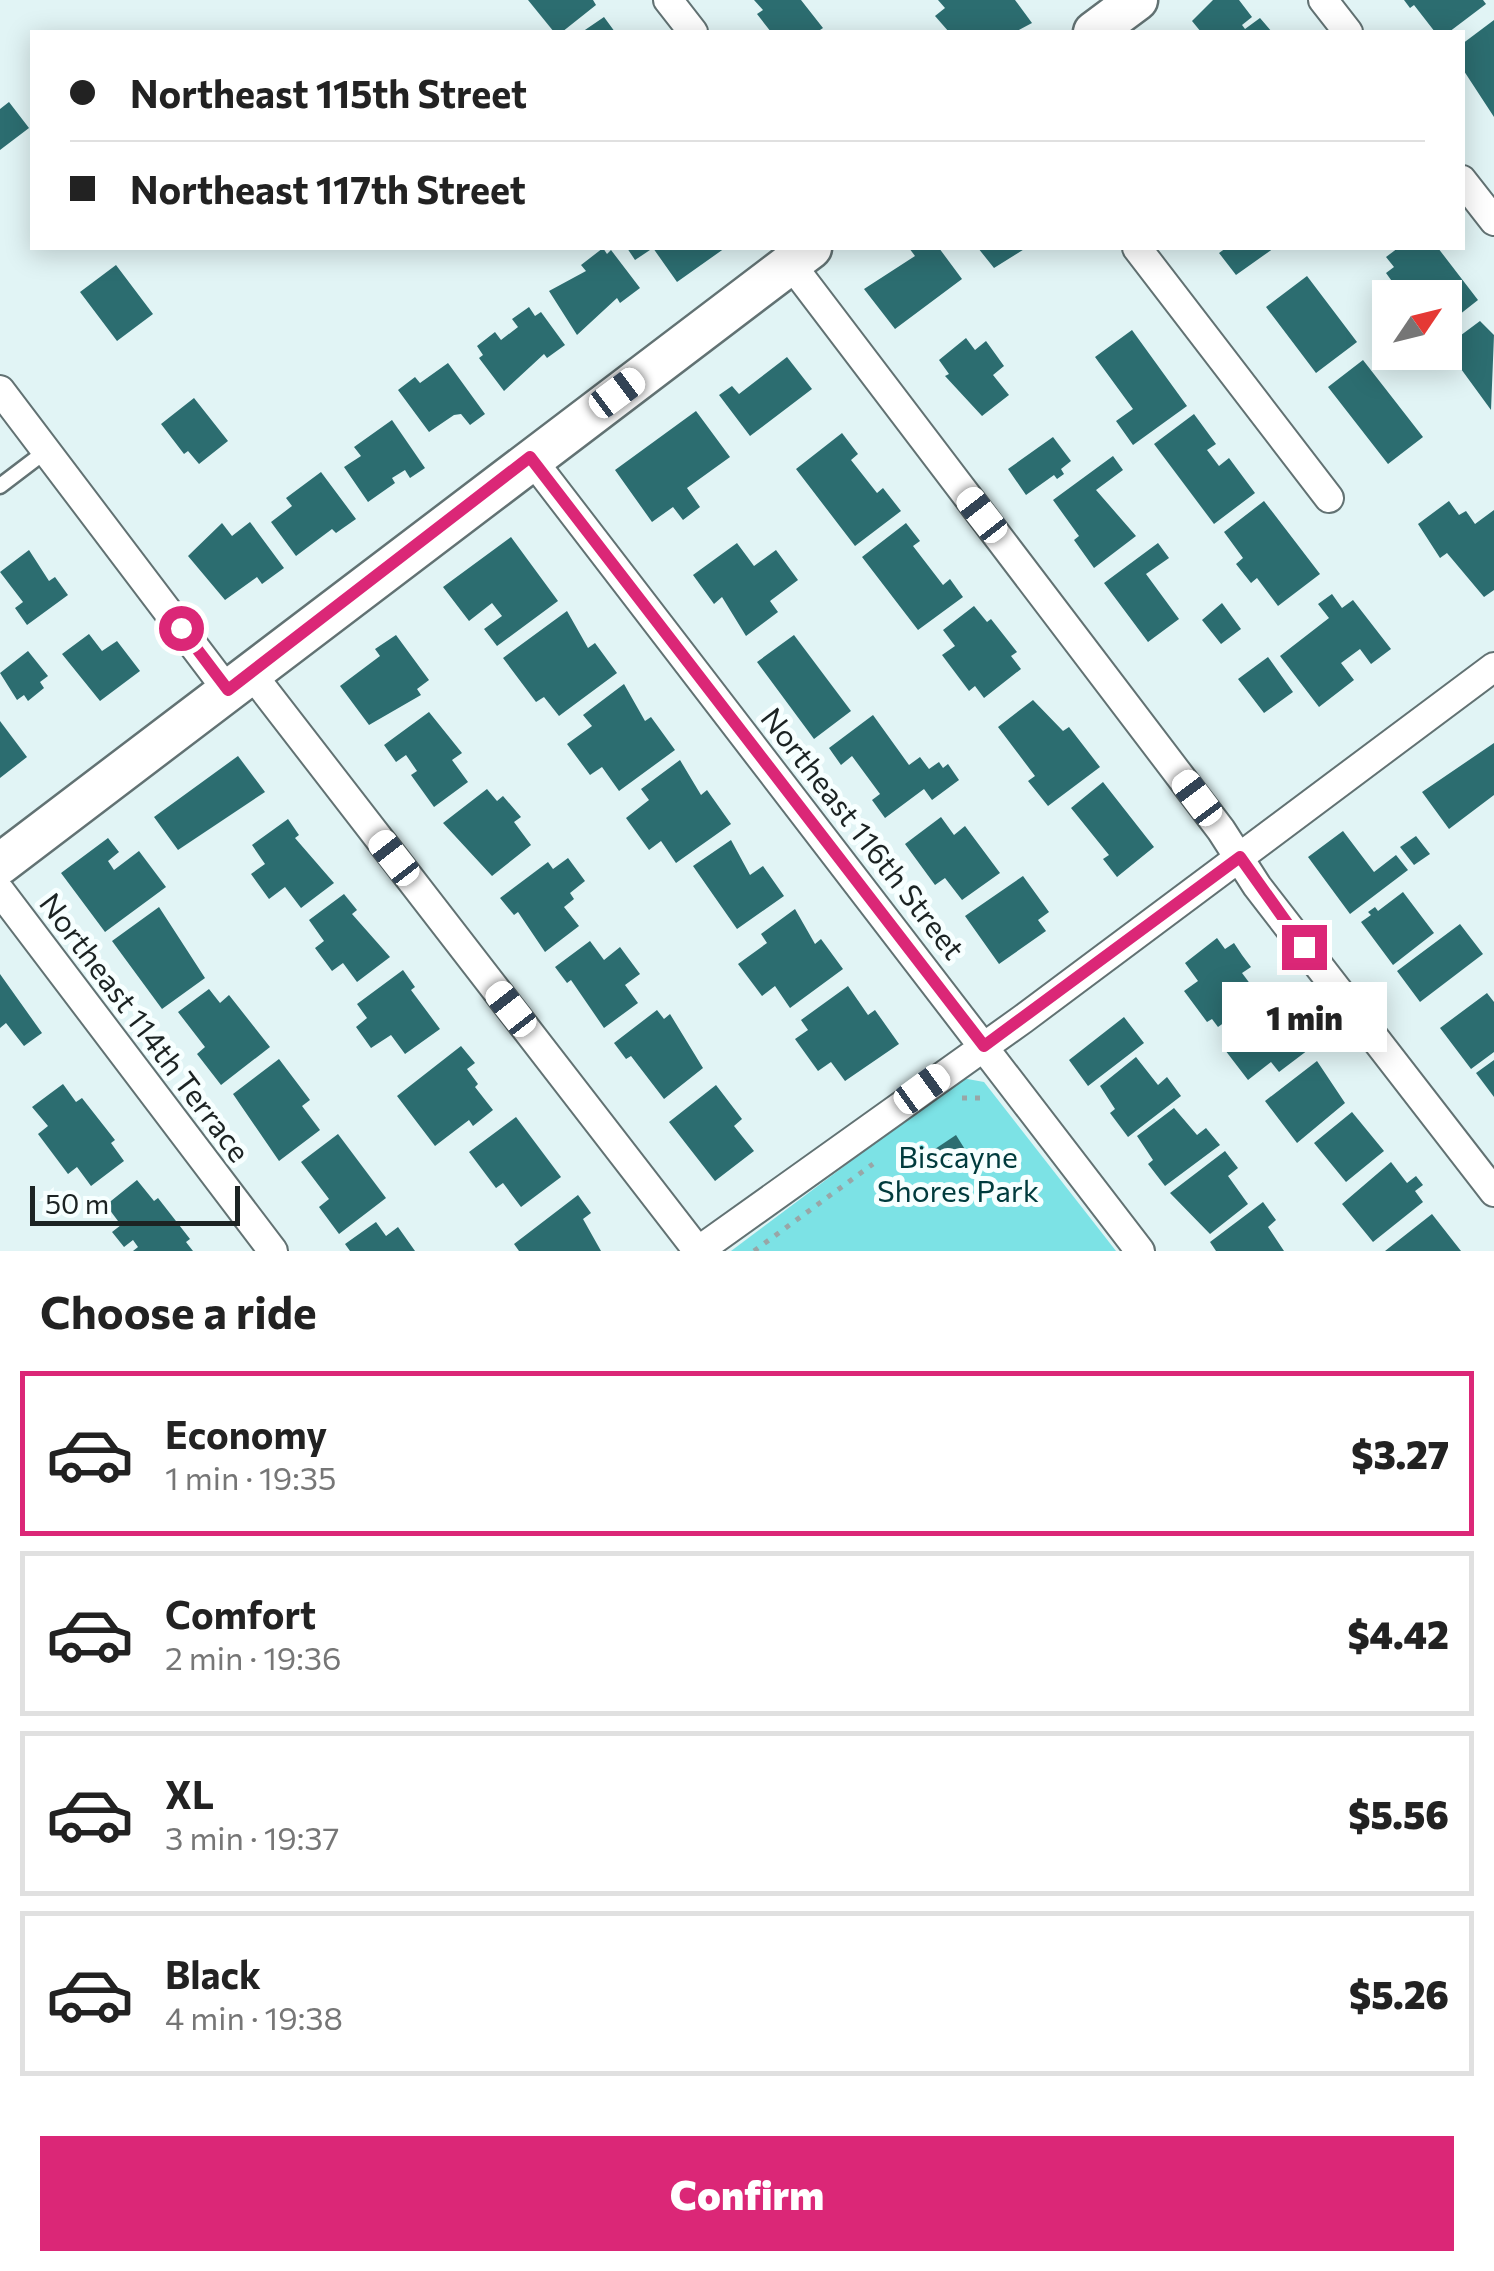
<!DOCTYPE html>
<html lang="en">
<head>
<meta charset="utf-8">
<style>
  :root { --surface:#fff; --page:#f6f6f6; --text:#222; --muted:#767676; --line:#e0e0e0; --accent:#db2777 }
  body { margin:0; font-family:Commissioner,sans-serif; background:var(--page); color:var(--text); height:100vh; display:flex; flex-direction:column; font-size:38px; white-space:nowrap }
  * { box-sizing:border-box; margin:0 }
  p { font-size:32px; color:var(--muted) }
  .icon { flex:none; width:55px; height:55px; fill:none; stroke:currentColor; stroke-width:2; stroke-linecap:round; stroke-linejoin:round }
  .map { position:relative; height:1251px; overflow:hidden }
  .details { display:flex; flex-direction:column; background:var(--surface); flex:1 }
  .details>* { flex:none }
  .top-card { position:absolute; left:30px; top:30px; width:1435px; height:220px; border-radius:0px; box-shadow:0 5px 25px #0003; display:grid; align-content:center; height:220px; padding:0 40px; background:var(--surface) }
  .needle { width:65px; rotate:55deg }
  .tools { position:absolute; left:1372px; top:280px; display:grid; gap:20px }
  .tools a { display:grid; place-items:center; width:90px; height:90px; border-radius:0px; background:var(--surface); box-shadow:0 5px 25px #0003; font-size:50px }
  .scale { position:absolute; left:30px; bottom:25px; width:210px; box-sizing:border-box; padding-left:10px; border:5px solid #1c2323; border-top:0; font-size:28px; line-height:35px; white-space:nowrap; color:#1c2323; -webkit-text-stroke:8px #f7ffff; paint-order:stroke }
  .end { position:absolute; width:45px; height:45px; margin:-22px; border:12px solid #db2777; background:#fff; box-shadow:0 0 0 5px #fff }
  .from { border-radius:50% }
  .bubble { position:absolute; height:70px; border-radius:0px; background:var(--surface); box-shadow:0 5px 25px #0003; font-size:32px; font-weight:800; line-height:70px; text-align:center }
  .car { position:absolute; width:30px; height:60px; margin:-30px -15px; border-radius:12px; box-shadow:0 0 8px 2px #0007; background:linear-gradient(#fff 24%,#345 0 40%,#fff 0 76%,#345 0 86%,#fff 0) }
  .top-card b { display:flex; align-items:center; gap:35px; height:95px; font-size:38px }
  .top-card b+b { border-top:2px solid var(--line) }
  .top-card i { width:25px; height:25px; background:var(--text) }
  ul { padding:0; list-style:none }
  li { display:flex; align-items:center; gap:30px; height:165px; margin:0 20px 15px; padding:0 20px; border:5px solid var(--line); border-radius:0px }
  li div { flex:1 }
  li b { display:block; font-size:38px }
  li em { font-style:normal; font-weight:800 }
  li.active { border-color:var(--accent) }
  li>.icon { width:90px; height:90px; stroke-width:1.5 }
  h2 { padding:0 40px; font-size:45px; line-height:120px }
  .button { display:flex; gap:20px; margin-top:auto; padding:20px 40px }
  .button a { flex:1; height:115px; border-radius:0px; background:var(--accent); color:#fff; font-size:40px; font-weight:800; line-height:115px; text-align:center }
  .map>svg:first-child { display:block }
  .green { fill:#7ce2e5 }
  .building { fill:#2c6d70 }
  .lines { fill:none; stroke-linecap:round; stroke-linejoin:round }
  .lane-casing { stroke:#627273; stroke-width:19 }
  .street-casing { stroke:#627273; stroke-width:32 }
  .secondary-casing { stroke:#627273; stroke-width:45 }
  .path { stroke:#98a6a7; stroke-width:5; stroke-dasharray:5 8; stroke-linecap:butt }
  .lane { stroke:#fff; stroke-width:14 }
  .street { stroke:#fff; stroke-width:28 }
  .secondary { stroke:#fff; stroke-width:40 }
  .route { stroke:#db2777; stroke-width:12 }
  .labels { text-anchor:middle; stroke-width:10; stroke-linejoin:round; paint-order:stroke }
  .street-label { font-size:30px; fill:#1c2323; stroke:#f7ffff }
  .park-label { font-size:30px; fill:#003b3d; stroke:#f7ffff }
</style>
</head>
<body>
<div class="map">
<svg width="1494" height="1251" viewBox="0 0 1494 1251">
  <rect width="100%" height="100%" fill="#e1f4f5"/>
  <path class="green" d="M962,1078L984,1082L1116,1251H731Z"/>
  <path class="building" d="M528,0H593L596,5L562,32H554Z
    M754,0H801L823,28L817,32H771L757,14L763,10Z
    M938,0H1015L1032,23L1015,32H949L935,16L945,8Z
    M1213,0H1239L1252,17L1242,25L1245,29L1260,18L1272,32H1201L1192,21Z
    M1404,0H1483L1486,4L1449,32H1435L1414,5L1410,8Z
    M604,17L615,32H582Z
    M1494,20V117L1462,68V44Z
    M9,102L29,128L0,150V109Z
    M603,248L607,254L611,250L640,288L620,303L617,298L577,335L549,291L586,271L581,265Z
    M627,248H725L677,282L653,248L635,260Z
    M909,248H939L962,279L895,329L864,289L915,256Z
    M978,248H1026L994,268Z
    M1226,248H1274L1236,275L1219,253Z
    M1398,248H1438L1478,300L1445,326V298H1404L1386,273L1394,267L1386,257Z
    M116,265L153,314L117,341L80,292Z
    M1307,276L1357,342L1316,373L1266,307Z
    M529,307L535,316L541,312L565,345L547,358L544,354L504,391L479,358L483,355L477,346L495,332L501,340L518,327L512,319Z
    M1480,321L1494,335L1491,410L1445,347Z
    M1132,330L1187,406L1133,445L1116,421L1133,409L1095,357Z
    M966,338L975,350L986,341L1004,366L993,375L1009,395L982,416L945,376L949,374L939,360Z
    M787,357L812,389L750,436L719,395L732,386L739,394Z
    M1363,360L1423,437L1388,464L1328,387Z
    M448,363L485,414L470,425L461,414L454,415L429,432L398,390L415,377L420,383Z
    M194,398L228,441L199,464L188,451L184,454L161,424Z
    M696,411L730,457L687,488L700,507L683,520L673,507L652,522L615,470Z
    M1194,414L1216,444L1207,450L1219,466L1229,458L1255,493L1214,524L1154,444Z
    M392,420L425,468L410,478L405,470L392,478L395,483L368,502L344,467L361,456L354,447Z
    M842,433L858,454L851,460L877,493L883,488L901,511L855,546L796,469Z
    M1053,437L1071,461L1061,469L1064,474L1057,479L1054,475L1026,495L1008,469Z
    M1113,456L1123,470L1096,490L1136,536L1094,568L1074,540L1079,536L1053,500Z
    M321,472L356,519L336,533L332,529L296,556L271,522L292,506L286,498Z
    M1264,501L1320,574L1278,606L1257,578L1251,583L1236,564L1243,558L1224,532Z
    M1449,501L1459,515L1466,511L1475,524L1494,510V590L1484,597L1447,553L1440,558L1418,524Z
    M250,522L284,568L262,584L257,577L225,600L188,556L222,523L232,536Z
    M906,523L920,541L913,546L943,585L950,579L963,597L918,630L862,557Z
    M511,537L558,601L497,646L484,629L502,616L492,603L469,621L443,587Z
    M737,543L754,566L776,550L798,580L770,601L778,612L746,636L722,597L714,604L693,575Z
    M1158,543L1169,558L1146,574L1179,619L1148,642L1104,583Z
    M29,550L49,581L55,577L68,595L27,625L15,608L23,602L0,572Z
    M1332,594L1342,608L1353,600L1391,649L1371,664L1360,649L1341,663L1354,680L1319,707L1280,656L1329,618L1318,604Z
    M1222,603L1241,629L1221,644L1202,620Z
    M974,606L987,622L991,619L1017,652L1011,656L1021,669L984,698L975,686L969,691L942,655L955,646L943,630Z
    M567,611L588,648L595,643L617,673L559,716L544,697L536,702L503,658Z
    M89,634L102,651L117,641L140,671L100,701L62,654Z
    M396,635L429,680L417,689L421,695L369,725L340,686L380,656L375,649Z
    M794,635L851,711L814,739L757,662Z
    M28,651L48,676L40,682L44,688L28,701L24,695L17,700L0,673Z
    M1268,657L1293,692L1264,713L1238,679Z
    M624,684L645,721L651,717L675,750L619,791L602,767L590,775L567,744L592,726L583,715Z
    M1033,700L1063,731L1069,727L1100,767L1048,806L1028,781L1035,776L998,727Z
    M429,712L462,753L452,760L468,782L434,807L411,775L417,771L406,755L396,762L384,745Z
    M873,715L909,765L920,757L929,769L939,762L943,768L948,764L959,780L932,800L924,789L885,818L872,800L880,794L852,756L841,765L829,748Z
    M0,721L27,757L0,778Z
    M1494,743V795L1449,829L1422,792Z
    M238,756L265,792L178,850L154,817Z
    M680,760L701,795L707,790L731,824L676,863L661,841L649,850L626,818L649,800L641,789Z
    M1103,782L1154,847L1117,877L1103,859L1109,855L1071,808Z
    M487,789L497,801L503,796L521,817L514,822L531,845L492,876L443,823Z
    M941,817L954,835L965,826L1000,873L962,900L945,878L935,885L905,844Z
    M288,819L299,835L295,838L334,883L301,908L285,887L269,899L251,874L265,864L252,845Z
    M1343,831L1374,872L1396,855L1408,870L1350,914L1308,857Z
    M1416,836L1430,854L1414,865L1400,847Z
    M108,838L119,852L108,861L114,870L139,851L166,887L105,932L61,873Z
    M731,840L750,875L763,866L784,896L737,929L693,866Z
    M568,858L585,881L570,893L574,899L564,907L579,926L545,952L518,912L514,915L500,898L548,862L553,869Z
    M1023,876L1049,912L1038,920L1046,931L999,964L965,916Z
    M1403,892L1434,933L1393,965L1361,922L1371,915L1368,912L1375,907L1378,911Z
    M344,894L357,910L352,914L390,957L357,982L343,963L332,971L315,948L324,941L309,920Z
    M159,907L205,978L162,1009L112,941Z
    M795,909L815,944L821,939L843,969L790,1008L775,986L762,996L738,964L767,943L761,934Z
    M1460,924L1483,954L1420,1002L1397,971Z
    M1217,938L1225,949L1234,943L1242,955L1251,967L1242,973L1260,997L1218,1027L1212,1019L1207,1022L1184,991L1198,981L1185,963Z
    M590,941L604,960L620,947L640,974L625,985L638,1003L604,1028L571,980L567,983L555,967Z
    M403,970L415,987L411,990L440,1029L405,1054L391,1035L371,1048L356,1027L367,1018L357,1004Z
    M0,974L42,1033L24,1046L6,1023L0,1028Z
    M848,986L868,1015L875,1010L899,1044L845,1081L831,1062L818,1071L795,1039L808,1030L801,1020Z
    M209,989L220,1003L229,995L270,1047L221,1085L197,1054L205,1047L178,1012Z
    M1487,993L1494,1002V1052L1471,1069L1440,1028Z
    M657,1010L664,1019L670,1014L703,1068L664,1099L631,1056L626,1059L614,1043Z
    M1278,1010L1308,1050L1279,1072L1271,1062L1248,1080L1225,1050Z
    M1124,1017L1144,1043L1088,1086L1069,1060Z
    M461,1046L475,1063L467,1069L478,1084L475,1087L493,1110L473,1126L469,1120L435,1146L397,1096Z
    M1136,1057L1158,1085L1167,1077L1181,1096L1128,1137L1110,1113L1115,1109L1100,1086Z
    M279,1059L310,1100L302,1106L320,1130L279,1161L233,1094Z
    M1494,1060V1097L1476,1073Z
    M1317,1061L1345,1103L1297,1143L1265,1101Z
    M63,1084L76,1102L82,1098L115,1140L111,1143L124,1161L91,1186L77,1167L68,1174L38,1134L48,1126L32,1107Z
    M716,1085L742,1119L734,1126L754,1151L715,1181L669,1122Z
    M1174,1108L1197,1135L1206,1128L1220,1145L1165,1186L1148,1164L1153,1160L1137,1136Z
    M1352,1112L1384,1151L1346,1182L1314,1143Z
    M516,1117L561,1177L521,1207L503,1183L496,1188L469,1152Z
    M338,1134L386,1198L339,1234L319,1207L329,1199L301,1162Z
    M956,1135L966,1151L942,1166L932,1151Z
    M1225,1151L1238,1168L1228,1176L1248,1204L1210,1234L1170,1193Z
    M1391,1162L1407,1183L1416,1176L1423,1185L1415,1191L1423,1202L1373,1242L1342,1204Z
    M137,1180L154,1201L158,1198L190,1239L186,1242L193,1251H133L138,1247L133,1240L124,1247L112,1232L121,1225L106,1205Z
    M578,1195L591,1213L583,1219L601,1251H519L514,1244Z
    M1263,1202L1276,1220L1268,1227L1284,1251H1216L1210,1242Z
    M1432,1214L1461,1251H1385Z
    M376,1222L386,1236L398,1227L415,1251H350L345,1244Z"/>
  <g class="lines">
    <defs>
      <path id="lane" d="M0,486L46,451"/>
      <path id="street" d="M668,0L693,32
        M1323,0L1348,32
        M1462,180L1494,221
        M1137,248L1329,498
        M790,263L1221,830L1257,886L1494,1192
        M0,390L228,691
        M530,457L1140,1251
        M251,673L698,1251
        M0,891L273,1251
        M698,1251L1023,1019L1494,667"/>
      <path id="secondary" d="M1094,32L1137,0
        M0,864L811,248"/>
    </defs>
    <use href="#lane" class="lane-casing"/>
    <use href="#street" class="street-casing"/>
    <use href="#secondary" class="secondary-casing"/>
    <path class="path" d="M962,1098H985
      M754,1251L873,1164"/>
    <use href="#lane" class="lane"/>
    <use href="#street" class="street"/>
    <use href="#secondary" class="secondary"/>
  </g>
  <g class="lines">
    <path class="route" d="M181,628L228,690L530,457L984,1046L1240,857L1304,947"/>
  </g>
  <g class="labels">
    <g class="street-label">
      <text transform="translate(862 834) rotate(52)" y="10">Northeast 116th Street</text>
      <text transform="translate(144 1028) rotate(53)" y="10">Northeast 114th Terrace</text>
    </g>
    <g class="park-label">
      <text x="958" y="1168">Biscayne<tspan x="958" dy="34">Shores Park</tspan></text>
    </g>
  </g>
</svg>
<div class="tools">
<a><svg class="needle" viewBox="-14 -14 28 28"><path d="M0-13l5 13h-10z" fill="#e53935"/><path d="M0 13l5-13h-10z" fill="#767676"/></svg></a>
</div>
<div class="scale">50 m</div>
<i class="end from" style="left:181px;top:628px"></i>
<i class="end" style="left:1304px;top:947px"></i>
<div class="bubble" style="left:1222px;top:982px;width:165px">1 min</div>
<i class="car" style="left:617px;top:393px;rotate:53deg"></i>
<i class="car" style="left:982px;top:515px;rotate:322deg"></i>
<i class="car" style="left:1197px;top:798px;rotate:323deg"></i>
<i class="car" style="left:394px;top:858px;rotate:322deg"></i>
<i class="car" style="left:511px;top:1009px;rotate:322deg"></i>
<i class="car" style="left:922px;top:1089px;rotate:54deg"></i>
<div class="top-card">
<b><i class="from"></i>Northeast 115th Street</b>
<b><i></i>Northeast 117th Street</b>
</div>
</div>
<section class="details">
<h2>Choose a ride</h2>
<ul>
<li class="active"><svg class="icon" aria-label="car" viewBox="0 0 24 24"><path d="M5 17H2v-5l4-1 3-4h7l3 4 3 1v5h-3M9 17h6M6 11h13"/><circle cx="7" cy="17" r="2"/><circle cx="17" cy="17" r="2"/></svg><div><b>Economy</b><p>1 min · 19:35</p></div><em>$3.27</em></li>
<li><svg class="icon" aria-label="car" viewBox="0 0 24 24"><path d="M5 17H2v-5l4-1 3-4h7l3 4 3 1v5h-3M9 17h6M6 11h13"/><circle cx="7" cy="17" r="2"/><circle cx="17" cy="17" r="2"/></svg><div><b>Comfort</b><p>2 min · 19:36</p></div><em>$4.42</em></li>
<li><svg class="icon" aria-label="car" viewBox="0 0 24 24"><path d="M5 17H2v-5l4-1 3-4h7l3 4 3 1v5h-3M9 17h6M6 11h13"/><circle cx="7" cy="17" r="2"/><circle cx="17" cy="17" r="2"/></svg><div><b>XL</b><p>3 min · 19:37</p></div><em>$5.56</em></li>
<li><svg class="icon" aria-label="car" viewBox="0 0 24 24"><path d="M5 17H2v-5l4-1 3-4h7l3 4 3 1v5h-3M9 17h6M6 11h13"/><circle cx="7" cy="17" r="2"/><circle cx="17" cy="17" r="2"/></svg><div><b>Black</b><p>4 min · 19:38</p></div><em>$5.26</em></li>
</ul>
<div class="button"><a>Confirm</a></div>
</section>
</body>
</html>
